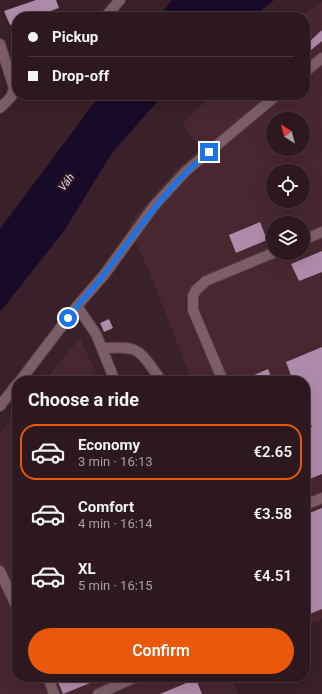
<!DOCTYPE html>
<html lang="en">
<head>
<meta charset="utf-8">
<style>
  :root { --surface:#2c181e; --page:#38252b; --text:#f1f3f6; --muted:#a6a0a4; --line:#48373c; --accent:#ea580c }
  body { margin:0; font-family:Roboto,sans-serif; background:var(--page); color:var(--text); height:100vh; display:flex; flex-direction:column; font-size:15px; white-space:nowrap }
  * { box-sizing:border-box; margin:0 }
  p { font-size:13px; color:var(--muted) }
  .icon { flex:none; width:22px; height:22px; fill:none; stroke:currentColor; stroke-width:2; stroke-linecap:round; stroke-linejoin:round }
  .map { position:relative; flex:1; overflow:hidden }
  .panel { position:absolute; left:12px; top:376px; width:298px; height:306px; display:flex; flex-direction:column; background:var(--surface); border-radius:16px; box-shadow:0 4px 16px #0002,0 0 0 1px var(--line) }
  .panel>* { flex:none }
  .guide { position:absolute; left:12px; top:12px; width:298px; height:88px; border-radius:16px; box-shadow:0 4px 16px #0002,0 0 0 1px var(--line); display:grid; align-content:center; height:88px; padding:0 16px; background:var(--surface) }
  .needle { width:26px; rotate:324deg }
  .tools { position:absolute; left:266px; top:112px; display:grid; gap:8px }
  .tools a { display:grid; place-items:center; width:44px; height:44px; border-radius:50%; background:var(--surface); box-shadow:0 4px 16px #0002,0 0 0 1px var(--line); font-size:20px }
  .end { position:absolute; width:18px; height:18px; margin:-9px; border:5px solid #1a73e8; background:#fff; box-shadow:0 0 0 2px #fff }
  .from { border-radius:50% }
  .guide b { display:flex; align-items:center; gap:14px; height:38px; font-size:15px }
  .guide b+b { border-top:1px solid var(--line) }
  .guide i { width:10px; height:10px; background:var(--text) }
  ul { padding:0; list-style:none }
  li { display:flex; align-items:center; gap:12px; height:56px; margin:0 8px 6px; padding:0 8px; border:2px solid transparent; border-radius:16px }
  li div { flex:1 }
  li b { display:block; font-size:15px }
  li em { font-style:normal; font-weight:600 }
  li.current { border-color:var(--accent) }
  li>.icon { width:36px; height:36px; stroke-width:1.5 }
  h2 { padding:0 16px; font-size:18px; line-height:48px }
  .primary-button { display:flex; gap:8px; margin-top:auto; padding:8px 16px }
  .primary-button a { flex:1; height:46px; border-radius:24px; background:var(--accent); color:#fff; font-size:16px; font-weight:600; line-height:46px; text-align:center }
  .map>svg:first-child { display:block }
  .built { fill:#482731; fill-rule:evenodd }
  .water { fill:#180b2a }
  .building { fill:#ae8baa }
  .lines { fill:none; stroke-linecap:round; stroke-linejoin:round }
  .minor-casing { stroke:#543e45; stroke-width:12 }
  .minor { stroke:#7d5e66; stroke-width:10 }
  .route { stroke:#1a73e8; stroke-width:5 }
  .labels { text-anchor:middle; stroke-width:4; stroke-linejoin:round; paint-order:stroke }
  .water-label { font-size:11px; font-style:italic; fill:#e6ddf7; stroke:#2f171e }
</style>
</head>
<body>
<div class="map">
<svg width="322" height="694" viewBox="0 0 322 694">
  <rect width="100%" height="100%" fill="#3a2028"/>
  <path class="built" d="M322,2V619L305,626V381H192L149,271L128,225L176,170L202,148L182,125L210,95H305V17H298ZM273,119H303V149H273ZM273,171H303V201H273ZM273,223H303V253H273Z
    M80,338L100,381H44Z
    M17,413V677H230L238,694H0V433Z"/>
  <path class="water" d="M172,0H274L253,17H159Z
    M100,95H163L112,153L64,231L0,312V229Z"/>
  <path class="building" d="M36,0H56L59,8L33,17H17V23L10,25L4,11Z
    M322,30V41L305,55V35L310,41Z
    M260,222L267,240L236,253L229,235Z
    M322,251V272L299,281L291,264Z
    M109,319L113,328L104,332L100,323Z
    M322,347V474L305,481V430L312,427L305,410V381H293L286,362Z
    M268,369L273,381H240Z
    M322,508V609L305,616V517L308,516L307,514Z
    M56,677H105L63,694Z
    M196,679L202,694H160Z"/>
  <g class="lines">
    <defs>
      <path id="minor" d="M105,17L120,0
        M0,44L14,88L11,97L0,108
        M305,72L322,58
        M303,240L322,232
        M77,306L96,334L115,381
        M102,348C139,347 137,347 158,376V381
        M20,381L77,306L104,275L154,206L186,171L277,95
        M223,381L193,310V296L196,290L206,281L273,253
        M0,406L17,384
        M305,505L322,498
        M0,571L17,608
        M48,677L54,694
        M98,694L136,677"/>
    </defs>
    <use href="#minor" class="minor-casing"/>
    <use href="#minor" class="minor"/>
  </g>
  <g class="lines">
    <path class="route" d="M68,318C79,302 94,289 105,273C138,230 167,186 209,152"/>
  </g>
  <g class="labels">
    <g class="water-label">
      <text transform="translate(66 182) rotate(-53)" y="4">Váh</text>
    </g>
  </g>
</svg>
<div class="tools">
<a><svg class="needle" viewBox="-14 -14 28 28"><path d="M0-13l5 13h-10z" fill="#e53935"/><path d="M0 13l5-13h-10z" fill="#a6a0a4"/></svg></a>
<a><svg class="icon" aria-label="locate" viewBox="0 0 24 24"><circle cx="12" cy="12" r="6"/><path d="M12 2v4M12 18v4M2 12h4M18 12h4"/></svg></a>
<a><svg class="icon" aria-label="layers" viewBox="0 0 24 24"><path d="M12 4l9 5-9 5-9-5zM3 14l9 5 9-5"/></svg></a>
</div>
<i class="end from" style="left:68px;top:318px"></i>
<i class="end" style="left:209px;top:152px"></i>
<div class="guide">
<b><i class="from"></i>Pickup</b>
<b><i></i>Drop-off</b>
</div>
<section class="panel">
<h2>Choose a ride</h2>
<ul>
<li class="current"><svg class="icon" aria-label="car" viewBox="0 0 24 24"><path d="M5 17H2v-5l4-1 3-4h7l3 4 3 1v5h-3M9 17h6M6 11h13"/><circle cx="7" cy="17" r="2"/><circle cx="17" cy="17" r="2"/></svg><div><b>Economy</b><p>3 min · 16:13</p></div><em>€2.65</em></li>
<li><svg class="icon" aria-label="car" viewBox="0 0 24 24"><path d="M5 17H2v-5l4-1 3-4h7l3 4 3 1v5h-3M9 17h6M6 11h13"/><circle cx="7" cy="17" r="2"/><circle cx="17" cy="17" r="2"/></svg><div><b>Comfort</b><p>4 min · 16:14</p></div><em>€3.58</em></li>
<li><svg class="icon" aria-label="car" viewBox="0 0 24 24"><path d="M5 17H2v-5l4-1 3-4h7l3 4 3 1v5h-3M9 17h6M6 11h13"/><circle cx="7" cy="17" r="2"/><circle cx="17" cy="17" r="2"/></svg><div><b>XL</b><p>5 min · 16:15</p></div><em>€4.51</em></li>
</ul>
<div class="primary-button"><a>Confirm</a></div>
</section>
</div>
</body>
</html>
